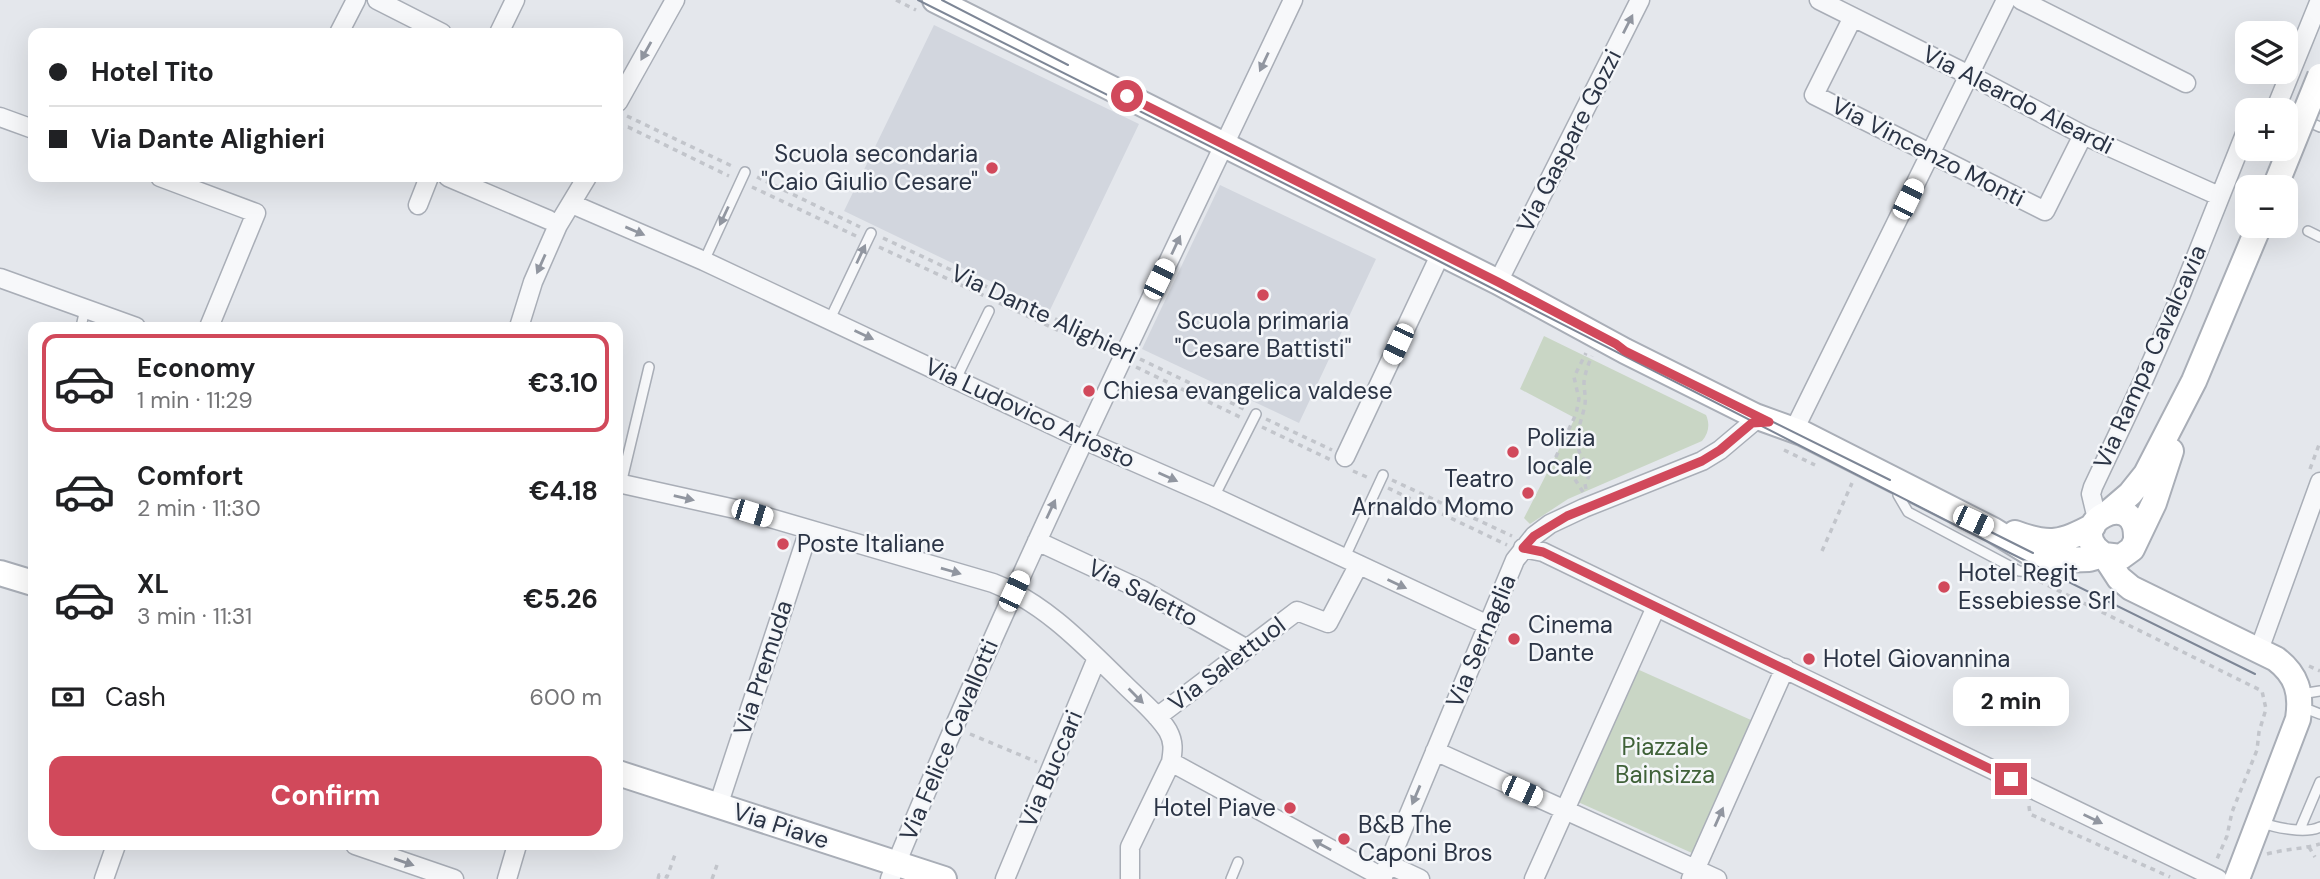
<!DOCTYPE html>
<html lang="en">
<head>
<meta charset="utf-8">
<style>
  :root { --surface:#fff; --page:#f6f6f6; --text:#202124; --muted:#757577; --line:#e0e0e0; --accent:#d1495b }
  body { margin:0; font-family:"DM Sans",sans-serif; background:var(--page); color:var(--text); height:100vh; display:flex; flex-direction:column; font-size:26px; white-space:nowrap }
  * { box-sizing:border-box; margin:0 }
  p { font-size:23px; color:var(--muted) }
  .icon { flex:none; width:38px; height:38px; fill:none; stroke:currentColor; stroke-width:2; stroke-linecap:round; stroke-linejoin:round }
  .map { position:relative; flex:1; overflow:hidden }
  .sheet { position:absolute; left:28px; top:322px; width:595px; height:528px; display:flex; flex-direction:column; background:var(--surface); border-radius:14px; box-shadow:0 7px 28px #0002 }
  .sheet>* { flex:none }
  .guide { position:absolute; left:28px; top:28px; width:595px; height:154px; border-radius:14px; box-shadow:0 7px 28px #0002; display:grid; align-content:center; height:154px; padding:0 21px; background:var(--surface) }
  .fabs { position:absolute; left:2235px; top:21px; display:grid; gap:14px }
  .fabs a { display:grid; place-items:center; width:63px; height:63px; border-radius:14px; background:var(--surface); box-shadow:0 7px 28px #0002; font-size:35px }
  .end { position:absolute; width:32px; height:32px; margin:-16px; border:9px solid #d1495b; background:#fff; box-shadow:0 0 0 4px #fff }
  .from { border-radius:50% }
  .bubble { position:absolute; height:49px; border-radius:14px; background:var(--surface); box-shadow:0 7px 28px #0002; font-size:23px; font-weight:700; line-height:49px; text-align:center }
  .car { position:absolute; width:21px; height:42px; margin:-21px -10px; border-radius:9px; box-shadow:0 0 5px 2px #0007; background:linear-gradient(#fff 24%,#345 0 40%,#fff 0 76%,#345 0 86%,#fff 0) }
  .guide b { display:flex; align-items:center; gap:24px; height:66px; font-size:26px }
  .guide b+b { border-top:2px solid var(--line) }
  .guide i { width:18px; height:18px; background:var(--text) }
  ul { padding:12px 0 0; list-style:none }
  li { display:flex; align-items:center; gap:21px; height:98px; margin:0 14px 10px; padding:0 7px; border:4px solid transparent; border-radius:14px }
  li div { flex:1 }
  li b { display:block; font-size:26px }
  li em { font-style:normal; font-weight:700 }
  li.current { border-color:var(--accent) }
  li>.icon { width:63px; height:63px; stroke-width:1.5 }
  .pay { display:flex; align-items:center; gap:18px; height:77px; padding:0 21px; font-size:26px }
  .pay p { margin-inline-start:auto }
  .button { display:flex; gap:14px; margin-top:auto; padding:14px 21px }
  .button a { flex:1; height:80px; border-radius:14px; background:var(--accent); color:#fff; font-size:28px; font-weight:700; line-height:80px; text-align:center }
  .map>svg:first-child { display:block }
  .built { fill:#d2d6de }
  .green { fill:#c9d6c5 }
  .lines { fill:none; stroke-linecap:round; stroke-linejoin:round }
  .lane-casing { stroke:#a9aeb7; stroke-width:12 }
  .street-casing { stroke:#a9aeb7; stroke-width:21 }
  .secondary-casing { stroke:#a9aeb7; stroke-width:28 }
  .path { stroke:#c2c5cb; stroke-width:3.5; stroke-dasharray:5 5; stroke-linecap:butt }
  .lane { stroke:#f7f8fa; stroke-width:9 }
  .street { stroke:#f7f8fa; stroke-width:18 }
  .secondary { stroke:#fff; stroke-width:24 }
  .tram { stroke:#7d8696; stroke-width:2 }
  .secondary-bridge-casing { stroke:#a9aeb7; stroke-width:28; stroke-linecap:butt }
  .secondary-bridge { stroke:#fff; stroke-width:24 }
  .oneway { fill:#9196a0 }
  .route { stroke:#d1495b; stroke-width:9 }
  .poi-dot { fill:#d1495b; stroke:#f4f6f9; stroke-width:2.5 }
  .labels { text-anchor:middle; stroke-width:5; stroke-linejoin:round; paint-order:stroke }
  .street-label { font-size:24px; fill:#2b3445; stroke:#f4f6f9 }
  .poi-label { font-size:24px; fill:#2b3445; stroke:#f4f6f9; text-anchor:start }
  .park-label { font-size:24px; fill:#3f6138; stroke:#f4f6f9 }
</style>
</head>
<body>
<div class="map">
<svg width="2320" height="879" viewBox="0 0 2320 879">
  <rect width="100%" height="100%" fill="#e4e7ec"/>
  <path class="built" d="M934,25L1139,124L1050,310L844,211Z
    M1220,185L1376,259L1299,423L1142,349Z"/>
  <path class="green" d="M1544,336L1706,415C1710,424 1709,433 1702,441L1568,499L1530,524L1524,518L1575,418L1520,389Z
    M1637,669L1751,720L1692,853L1578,802Z"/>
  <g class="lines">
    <defs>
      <path id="lane" d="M2286,112L2320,127
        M2308,231L2320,237
        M704,261L745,172
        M830,319L871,233
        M81,327L85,309
        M956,379L989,311
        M621,484L649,367
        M1898,495L1908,512L2019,571L2032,572L2047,563
        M1214,497L1256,414
        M1344,559L1383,475
        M2301,694L2320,691
        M2302,707L2320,714
        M2261,822C2275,828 2306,834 2320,827
        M2300,829L2320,782
        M1231,879L1238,862"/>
      <path id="street" d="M377,0L442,33
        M1819,0L1979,80L2083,135L2219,196
        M2021,0L2186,83
        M1853,17L1814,95L2045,211L2083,135
        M339,33L356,0
        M499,33L515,0
        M618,102L675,0
        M2273,110L2276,108L2320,0
        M0,117L33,129
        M160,177L256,213L209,327
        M448,177L549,220
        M572,204L704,261L1084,440L1214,497L1488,625
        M418,205L429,177
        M0,278L136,327
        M1498,282L1640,0
        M519,327L533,282L558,225L587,177
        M1794,430L2006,0
        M1345,457L1441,253
        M618,483L753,513L993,583C1045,603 1085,646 1124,684C1139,699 1157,713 1168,731C1174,742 1173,750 1171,762L1130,847V879
        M2097,519L2091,494L2093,487L2144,379L2180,297L2247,129
        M1037,541L1142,590L1247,649
        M1523,548L1543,552L2218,879
        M2259,650L2320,482
        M1157,717L1297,611L1328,623L1358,566
        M1435,751L1717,879
        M1171,762L1382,877
        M718,806L809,530
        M355,845L454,879
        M1388,864L1420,879
        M104,879L116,845
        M507,879L517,845
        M890,879C1012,580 1155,292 1293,0
        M1005,879L1097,658
        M1382,879L1515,560L1534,536L1550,524L1584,508L1702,461L1720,450L1752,423
        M1534,879L1656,607
        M1691,879L1785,668"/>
      <path id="secondary" d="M935,0L1498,282L1625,351L1755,416L1802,433L1993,530L2032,554L2045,559L2060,560L2089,559L2103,555
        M2109,512L2130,494L2146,474L2194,381L2259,226
        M2015,533C2049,546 2062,543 2093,526
        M2136,538C2137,484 2059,526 2104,555L2121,557L2132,549L2154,503L2171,451
        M2104,555L2119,578L2131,588L2276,659C2297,675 2302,693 2298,719L2237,879
        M0,573L33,583
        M618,773L944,879"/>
    </defs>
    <use href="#lane" class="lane-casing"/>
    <use href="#street" class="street-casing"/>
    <use href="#secondary" class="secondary-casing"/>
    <path class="path" d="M896,0L916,10
      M627,116L734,167
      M618,128L628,127L729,176
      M757,177L860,227
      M752,187L856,236
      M883,238L1111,345
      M879,247L989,298
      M999,303L1107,353
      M1140,359L1246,410
      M1136,367L1242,418
      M1266,419L1332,450
      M1262,427L1331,460
      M1784,450L1815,465
      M2310,469L2320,442
      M1353,471L1369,478
      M1392,480L1512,536
      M1388,488L1507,545
      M1586,489L1585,484C1599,459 1582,468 1578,447C1575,433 1583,417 1585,404C1586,397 1584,390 1584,382C1585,373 1588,365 1592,356
      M1583,492L1569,470L1553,463L1576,414L1579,399L1574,377L1586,353
      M1822,551L1852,483
      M2039,581L2262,691L2266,709L2259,732L2257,750L2232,812L2227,836L2217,859
      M2309,666L2320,671
      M970,734L1037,762
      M2029,806L2030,814L2170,877
      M2309,847L2315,857
      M2267,854C2285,849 2303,849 2320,844
      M658,879L659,875L667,877L676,852
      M712,879L717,865"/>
    <use href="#lane" class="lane"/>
    <use href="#street" class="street"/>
    <use href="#secondary" class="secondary"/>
    <path class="tram" d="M918,0L1427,255L2010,553L2255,674
      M942,0L1068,65
      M1739,405L1890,480
      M1989,531L2033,553"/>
    <defs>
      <path id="secondary-bridge" d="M2275,187L2320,76"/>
    </defs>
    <use href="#secondary-bridge" class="secondary-bridge-casing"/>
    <use href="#secondary-bridge" class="secondary-bridge"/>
  </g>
  <defs><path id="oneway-solid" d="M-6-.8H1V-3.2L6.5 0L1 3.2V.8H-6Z" transform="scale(1.75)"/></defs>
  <g class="oneway">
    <use href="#oneway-solid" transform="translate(1628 24) rotate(-63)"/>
    <use href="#oneway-solid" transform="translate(646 51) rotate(119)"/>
    <use href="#oneway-solid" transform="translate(1264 62) rotate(115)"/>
    <use href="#oneway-solid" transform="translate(724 216) rotate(115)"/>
    <use href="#oneway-solid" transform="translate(635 231) rotate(23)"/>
    <use href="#oneway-solid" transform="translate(1176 245) rotate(-65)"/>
    <use href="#oneway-solid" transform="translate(861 254) rotate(-65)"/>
    <use href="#oneway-solid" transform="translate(541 264) rotate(114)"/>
    <use href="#oneway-solid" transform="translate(864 335) rotate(25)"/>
    <use href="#oneway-solid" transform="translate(1168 477) rotate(24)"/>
    <use href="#oneway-solid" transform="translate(684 498) rotate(13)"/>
    <use href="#oneway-solid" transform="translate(1051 509) rotate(-65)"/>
    <use href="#oneway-solid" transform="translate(951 571) rotate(16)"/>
    <use href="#oneway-solid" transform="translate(1397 584) rotate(25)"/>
    <use href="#oneway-solid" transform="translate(1136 696) rotate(45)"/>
    <use href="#oneway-solid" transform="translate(1416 795) rotate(113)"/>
    <use href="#oneway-solid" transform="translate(1719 817) rotate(-66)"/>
    <use href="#oneway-solid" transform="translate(2093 819) rotate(26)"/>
    <use href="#oneway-solid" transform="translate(1322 845) rotate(-151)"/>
    <use href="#oneway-solid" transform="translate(404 862) rotate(19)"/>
  </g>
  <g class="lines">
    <path class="route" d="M1127,96L1498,282L1616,344L1625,351L1769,422L1752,423L1720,450L1702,461L1567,516L1534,536L1523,548L1543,552L2011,779"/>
  </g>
  <g class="poi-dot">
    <circle cx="992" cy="168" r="7"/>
    <circle cx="1263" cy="295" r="7"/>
    <circle cx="1089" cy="391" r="7"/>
    <circle cx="1513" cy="452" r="7"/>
    <circle cx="1528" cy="493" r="7"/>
    <circle cx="783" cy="544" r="7"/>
    <circle cx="1944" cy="587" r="7"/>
    <circle cx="1514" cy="639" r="7"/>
    <circle cx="1809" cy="659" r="7"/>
    <circle cx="1290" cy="808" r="7"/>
    <circle cx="1344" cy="839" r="7"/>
  </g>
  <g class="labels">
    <g class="street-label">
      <text transform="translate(2018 100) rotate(27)" y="8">Via Aleardo Aleardi</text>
      <text transform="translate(1569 141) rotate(-63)" y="8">Via Gaspare Gozzi</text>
      <text transform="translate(1928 152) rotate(27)" y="8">Via Vincenzo Monti</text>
      <text transform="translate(1044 314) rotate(25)" y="8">Via Dante Alighieri</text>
      <text transform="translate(2150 357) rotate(-66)" y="8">Via Rampa Cavalcavia</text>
      <text transform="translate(1030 413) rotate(25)" y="8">Via Ludovico Ariosto</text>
      <text transform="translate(1143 593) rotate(27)" y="8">Via Saletto</text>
      <text transform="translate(1481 641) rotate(-67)" y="8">Via Sernaglia</text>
      <text transform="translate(1227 664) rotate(-37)" y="8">Via Salettuol</text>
      <text transform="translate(763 668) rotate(-72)" y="8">Via Premuda</text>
      <text transform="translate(949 740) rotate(-67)" y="8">Via Felice Cavallotti</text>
      <text transform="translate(1051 769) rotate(-67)" y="8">Via Buccari</text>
      <text transform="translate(781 826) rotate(18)" y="8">Via Piave</text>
    </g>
    <g class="poi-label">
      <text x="978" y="162" text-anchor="end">Scuola secondaria<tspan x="978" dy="28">"Caio Giulio Cesare"</tspan></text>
      <text x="1263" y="329" text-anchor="middle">Scuola primaria<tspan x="1263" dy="28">"Cesare Battisti"</tspan></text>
      <text x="1103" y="399">Chiesa evangelica valdese</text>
      <text x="1527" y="446">Polizia<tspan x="1527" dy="28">locale</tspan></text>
      <text x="1514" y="487" text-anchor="end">Teatro<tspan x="1514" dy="28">Arnaldo Momo</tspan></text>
      <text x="797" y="552">Poste Italiane</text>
      <text x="1958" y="581">Hotel Regit<tspan x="1958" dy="28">Essebiesse Srl</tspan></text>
      <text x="1528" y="633">Cinema<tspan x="1528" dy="28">Dante</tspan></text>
      <text x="1823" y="667">Hotel Giovannina</text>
      <text x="1276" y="816" text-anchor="end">Hotel Piave</text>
      <text x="1358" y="833">B&amp;B The<tspan x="1358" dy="28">Caponi Bros</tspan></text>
    </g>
    <g class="park-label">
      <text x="1665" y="755">Piazzale<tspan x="1665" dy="28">Bainsizza</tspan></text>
    </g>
  </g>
</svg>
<div class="fabs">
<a><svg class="icon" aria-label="layers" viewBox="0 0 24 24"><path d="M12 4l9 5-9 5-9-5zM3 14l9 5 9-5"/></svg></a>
<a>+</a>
<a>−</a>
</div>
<i class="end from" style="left:1127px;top:96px"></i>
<i class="end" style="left:2011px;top:779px"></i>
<div class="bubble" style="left:1953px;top:677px;width:116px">2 min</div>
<i class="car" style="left:1908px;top:199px;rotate:26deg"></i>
<i class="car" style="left:1159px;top:279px;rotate:26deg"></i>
<i class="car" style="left:1398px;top:344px;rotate:205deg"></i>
<i class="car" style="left:752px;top:513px;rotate:107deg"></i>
<i class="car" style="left:1973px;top:521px;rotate:115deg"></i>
<i class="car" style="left:1014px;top:591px;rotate:25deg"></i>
<i class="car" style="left:1522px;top:791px;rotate:114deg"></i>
<div class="guide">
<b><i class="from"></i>Hotel Tito</b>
<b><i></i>Via Dante Alighieri</b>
</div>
<section class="sheet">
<ul>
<li class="current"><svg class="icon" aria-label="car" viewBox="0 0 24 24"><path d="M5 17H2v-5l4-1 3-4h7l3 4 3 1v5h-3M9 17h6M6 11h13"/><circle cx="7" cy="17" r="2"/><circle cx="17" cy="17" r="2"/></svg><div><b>Economy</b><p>1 min · 11:29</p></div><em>€3.10</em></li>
<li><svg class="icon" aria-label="car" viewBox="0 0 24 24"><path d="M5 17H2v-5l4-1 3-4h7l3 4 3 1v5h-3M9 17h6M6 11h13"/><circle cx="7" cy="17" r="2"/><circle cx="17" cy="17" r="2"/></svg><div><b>Comfort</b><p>2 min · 11:30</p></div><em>€4.18</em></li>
<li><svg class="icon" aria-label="car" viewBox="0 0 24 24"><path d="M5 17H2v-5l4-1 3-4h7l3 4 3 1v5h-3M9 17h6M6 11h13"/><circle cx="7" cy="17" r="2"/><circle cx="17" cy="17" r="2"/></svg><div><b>XL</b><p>3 min · 11:31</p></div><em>€5.26</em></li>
</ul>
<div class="pay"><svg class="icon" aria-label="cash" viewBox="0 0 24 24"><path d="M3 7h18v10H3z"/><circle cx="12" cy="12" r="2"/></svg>Cash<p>600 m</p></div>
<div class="button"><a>Confirm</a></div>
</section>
</div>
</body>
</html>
